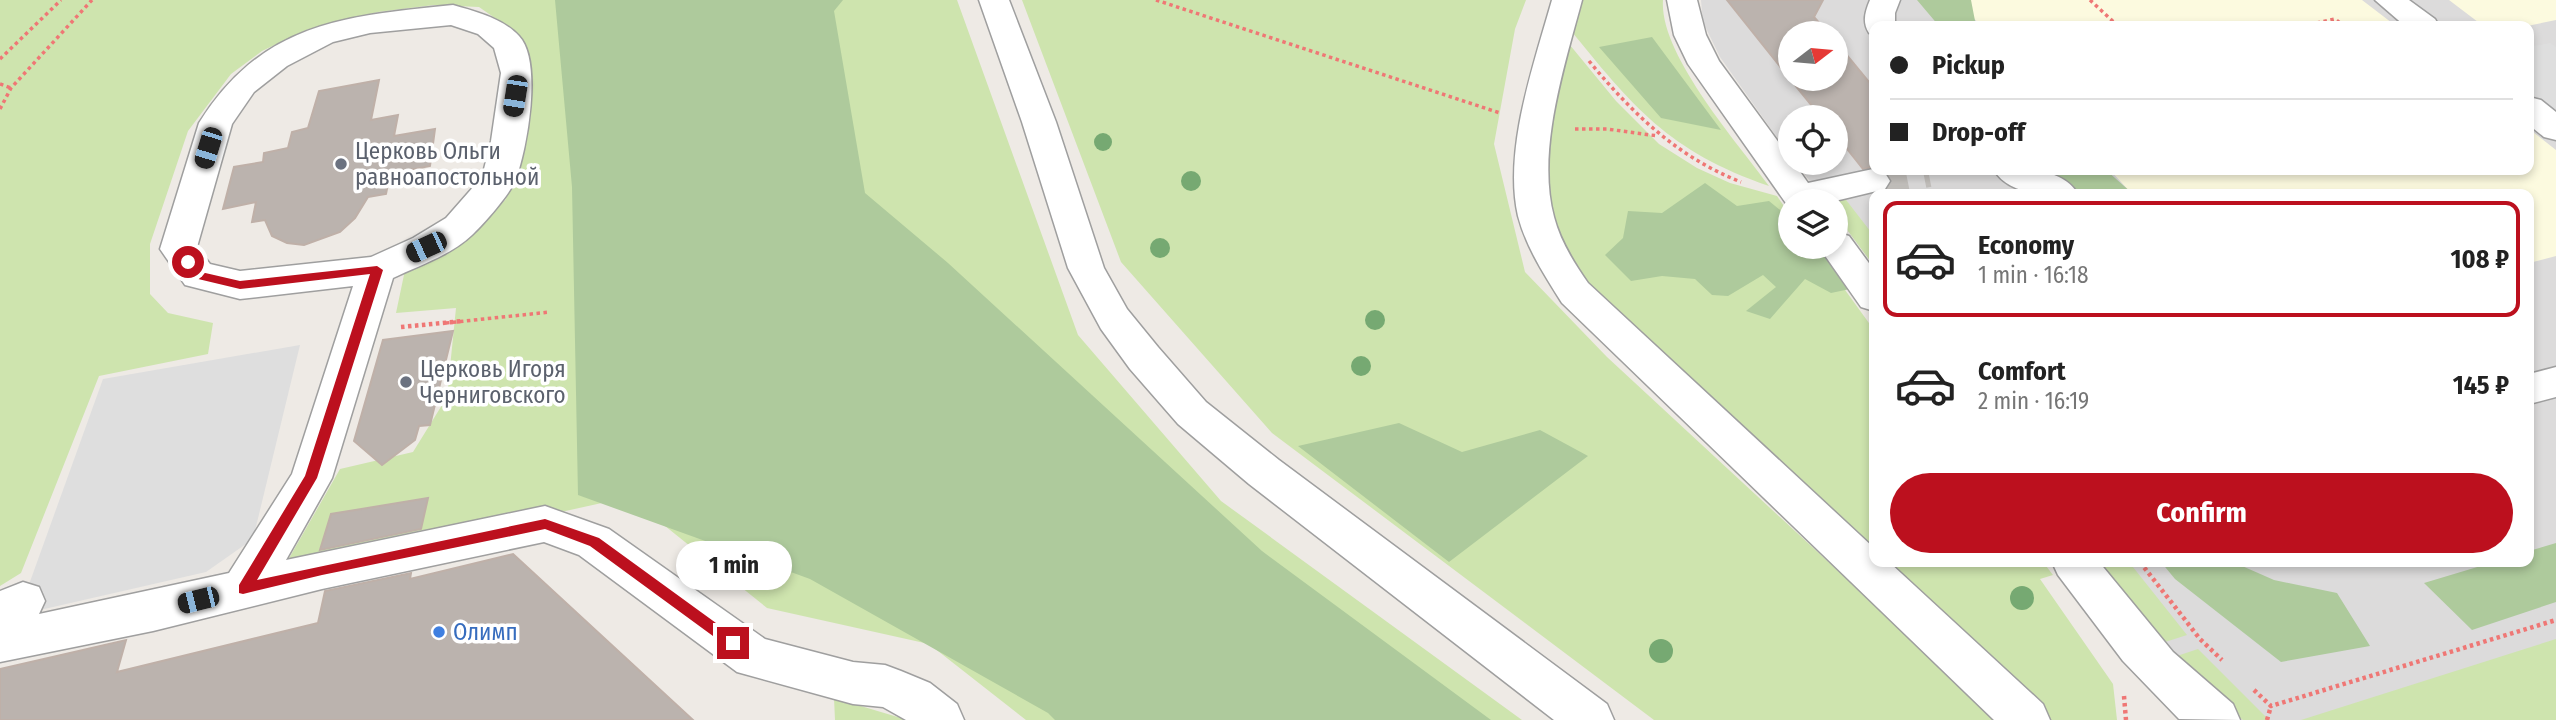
<!DOCTYPE html>
<html lang="en">
<head>
<meta charset="utf-8">
<style>
  :root { --surface:#fff; --page:#f2f2f2; --text:#222; --muted:#767676; --line:#e0e0e0; --accent:#bc101e }
  body { margin:0; font-family:"Fira Sans Condensed",sans-serif; background:var(--page); color:var(--text); height:100vh; display:flex; flex-direction:column; font-size:26px; white-space:nowrap }
  * { box-sizing:border-box; margin:0 }
  p { font-size:23px; color:var(--muted) }
  .icon { flex:none; width:38px; height:38px; fill:none; stroke:currentColor; stroke-width:2; stroke-linecap:round; stroke-linejoin:round }
  .map { position:relative; flex:1; overflow:hidden }
  .side { position:absolute; left:1869px; top:189px; width:665px; height:378px; display:flex; flex-direction:column; background:var(--surface); border-radius:14px; box-shadow:0 4px 10px #0003 }
  .side>* { flex:none }
  .top-card { position:absolute; left:1869px; top:21px; width:665px; height:154px; border-radius:14px; box-shadow:0 4px 10px #0003; display:grid; align-content:center; height:154px; padding:0 21px; background:var(--surface) }
  .needle { width:46px; rotate:74deg }
  .buttons { position:absolute; left:1778px; top:21px; display:grid; gap:14px }
  .buttons a { display:grid; place-items:center; width:70px; height:70px; border-radius:50%; background:var(--surface); box-shadow:0 4px 10px #0003; font-size:35px }
  .end { position:absolute; width:32px; height:32px; margin:-16px; border:9px solid #bc101e; background:#fff; box-shadow:0 0 0 4px #fff }
  .from { border-radius:50% }
  .bubble { position:absolute; height:49px; border-radius:24px; background:var(--surface); box-shadow:0 4px 10px #0003; font-size:23px; font-weight:700; line-height:49px; text-align:center }
  .car { position:absolute; width:21px; height:42px; margin:-21px -10px; border-radius:9px; box-shadow:0 0 5px 2px #0007; background:linear-gradient(#222 24%,#8ab4d8 0 40%,#222 0 76%,#8ab4d8 0 86%,#222 0) }
  .top-card b { display:flex; align-items:center; gap:24px; height:66px; font-size:26px }
  .top-card b+b { border-top:2px solid var(--line) }
  .top-card i { width:18px; height:18px; background:var(--text) }
  ul { padding:12px 0 0; list-style:none }
  li { display:flex; align-items:center; gap:21px; height:116px; margin:0 14px 10px; padding:0 7px; border:4px solid transparent; border-radius:14px }
  li div { flex:1 }
  li b { display:block; font-size:26px }
  li em { font-style:normal; font-weight:700 }
  li.selected { border-color:var(--accent) }
  li>.icon { width:63px; height:63px; stroke-width:1.5 }
  .action { display:flex; gap:14px; margin-top:auto; padding:14px 21px }
  .action a { flex:1; height:80px; border-radius:42px; background:var(--accent); color:#fff; font-size:28px; font-weight:700; line-height:80px; text-align:center }
  .map>svg:first-child { display:block }
  .residential { fill:#dcdbdb; fill-rule:evenodd }
  .education { fill:#fcfadf }
  .grass { fill:#cee4ae }
  .forest { fill:#aeca9c }
  .parking { fill:#dedede }
  .building { fill:#bbb3ae; stroke:#bfb0a8; stroke-width:2 }
  .lines { fill:none; stroke-linecap:round; stroke-linejoin:round }
  .minor-tunnel { stroke:#c4c1bd; stroke-width:34; stroke-dasharray:34 17; stroke-linecap:butt }
  .minor-casing { stroke:#9f9f9f; stroke-width:3 }
  .path-far1 { stroke:#ef7775; stroke-width:3.5; stroke-dasharray:3.5 3.5; stroke-linecap:butt }
  .path { stroke:#ef7775; stroke-width:4.5; stroke-dasharray:3.5 3.5; stroke-linecap:butt }
  .minor { fill:#fff; fill-rule:evenodd }
  .tree { fill:#76a972 }
  .route { fill:#bc101e }
  .worship-dot { fill:#6b7280; stroke:#fff; stroke-width:2.5 }
  .shop-dot { fill:#3f7fe0; stroke:#fff; stroke-width:2.5 }
  .labels { text-anchor:middle; stroke-width:7; stroke-linejoin:round; paint-order:stroke }
  .worship-label { font-size:23px; fill:#5b616d; stroke:#fff; text-anchor:start }
  .shop-label { font-size:23px; fill:#366cbe; stroke:#fff; text-anchor:start }
</style>
</head>
<body>
<div class="map">
<svg width="2556" height="720" viewBox="0 0 2556 720">
  <rect width="100%" height="100%" fill="#eeeae5"/>
  <path class="residential" d="M1701,0H2556V720H2243L2193,679L2100,562H2529V194H1874V266L1836,215V201H1825L1796,163H1836V117H1790V156L1720,57L1703,22ZM1874,26H2529V170H1874ZM1790,33H1836V79H1790Z"/>
  <path class="education" d="M1957,0H2362L2396,26H1981Z
    M2449,0H2556V20L2527,26H2495L2478,22Z
    M2529,129L2556,150V256L2529,263V194H2132L2110,170H2529Z"/>
  <path class="grass" d="M0,0H957L1078,335L1221,501L1522,720H1026L929,644L767,608L629,497L280,574L340,469L413,452L447,397L456,308L396,313L405,270L469,237L506,199L532,92L515,32L479,7L434,5L378,12L306,30L262,51L231,74L188,131L150,244V294L168,313L213,323L208,354L99,376L21,573L0,586Z
    M1022,0H1526L1515,29L1494,144L1525,272L1607,357L1999,720H1654L1272,433L1121,262Z
    M1576,0H1663C1659,54 1737,142 1769,186C1668,151 1633,107 1568,27Z
    M1565,39L1616,101L1659,144L1697,168L1730,183L1777,196L1790,215V247H1814L1874,330V562H2043L2053,575L2040,579L2113,684L2117,720H2045L1975,660L1560,258L1538,173Z
    M1843,196L1874,236V266L1836,215V201H1829Z
    M2100,562H2129L2187,635L2162,643Z
    M2556,639V720H2301Z
    M2198,649L2269,720H2243L2230,711L2174,657Z
    M834,698L901,718L904,720H835Z"/>
  <path class="forest" d="M555,0H843L834,11L865,193L948,263L1262,551L1491,720H1055L1048,713L810,579L578,495L572,187Z
    M1917,0H1971L1976,26H1939Z
    M1652,37L1721,130L1661,118L1599,47Z
    M2052,170H2106L2133,194H2074Z
    M1705,183L1737,206L1769,201L1790,218V247H1821L1840,268L1850,289L1831,293L1805,279L1770,319L1746,311L1776,287L1763,275L1728,296L1712,295L1695,279L1662,276L1631,281L1605,255L1623,238L1628,211L1662,213Z
    M1399,423L1462,452L1540,430L1588,456L1449,562L1298,446Z
    M2556,543V602L2472,630L2424,583L2494,562H2529V551Z
    M2161,562H2233L2274,580L2337,593L2370,646L2281,662L2175,579Z"/>
  <path class="parking" d="M2550,43L2556,47V116L2529,95V47Z
    M300,345L253,539L206,572L18,615L103,379Z"/>
  <path class="building" d="M1727,0H1823L1814,17L1828,33H1790V79Z
    M1836,42L1874,88V167L1863,169L1836,135V117H1821L1790,79H1836Z
    M379,80L371,120L398,115L394,136L435,129L430,166L390,174L386,194L368,197L355,218L340,232L304,245L287,243L272,236L265,220L252,222L256,202L223,209L234,167L263,162L264,153L288,148L292,132L308,128L319,91Z
    M453,331L430,425L419,426L415,440L382,465L354,441L383,340Z
    M428,498L421,529L320,550L331,514Z
    M513,554L693,720H0V669L126,640L117,672L318,623L325,591L411,573L410,579Z"/>
  <g class="lines">
    <path class="minor-tunnel" d="M1873,181L1928,170"/>
    <defs>
      <path id="minor" d="M979,0H1009L1056,122L1104,268L1127,309L1158,347L1206,402L1279,460L1607,704L1614,720H1554L1249,484L1178,424L1130,369L1101,329L1068,268L1022,122Z
        M1552,0H1582C1565,64 1536,151 1554,217C1560,241 1574,263 1588,283L1874,548V562H1889L2043,704L2050,720H1994L1562,303C1545,276 1526,247 1518,216C1503,150 1534,64 1552,0Z
        M1667,0H1697L1706,35L1719,61L1790,158V163H1794L1808,183L1873,169L1885,173L1890,181L1885,189L1835,201H1790V209L1688,64L1674,35Z
        M1870,0H1900L1895,13V26H1874V34L1869,33C1862,22 1865,12 1870,0Z
        M2375,0H2409L2435,19L2439,26H2405Z
        M453,5C477,12 502,18 519,36C543,61 527,151 515,181C509,195 484,224 472,235C451,255 418,266 393,278L332,478L286,560L545,506L609,529L765,639L853,662L885,665L901,671L930,683L957,704L964,720H906L883,707L853,704L737,672L579,555L544,542L322,589L153,631L0,662V591L23,582L39,587L45,601L39,614L229,573L292,474L353,286L240,299L185,285L160,249L199,123C262,22 345,16 453,5ZM451,25L478,34L494,48L501,73L491,141L482,177L446,218L413,238L371,257L240,271L210,264L197,247L232,124L254,92L287,66L333,42L370,33Z
        M2529,97L2541,100L2556,112V140L2544,137L2529,125Z
        M1994,170C2022,169 2062,167 2078,194C2051,195 2010,197 1994,170Z
        M1836,232L1849,236L1874,270V311L1861,307L1819,247H1836Z
        M2556,367V397L2529,404V374Z
        M2052,562H2099L2173,652L2233,704L2240,720L2179,719L2123,661L2058,575Z"/>
    </defs>
    <use href="#minor" class="minor-casing"/>
    <path class="path-far1" d="M1156,0L1500,113
      M2090,0L2118,26
      M2182,26L2199,23
      M2303,26L2335,19L2344,26
      M0,59L61,0
      M1589,61C1632,113 1677,157 1741,182
      M0,84L11,88
      M0,109L11,88L92,0
      M1575,129H1607L1658,136
      M2269,170H2273
      M446,323L550,312"/>
    <path class="path" d="M401,327L463,321
      M2140,562L2200,639L2222,660
      M2254,690L2271,706L2556,620
      M2124,696L2126,720
      M2267,720L2271,706"/>
    <use href="#minor" class="minor"/>
  </g>
  <g class="tree">
    <circle cx="1103" cy="142" r="9"/>
    <circle cx="1191" cy="181" r="10"/>
    <circle cx="1160" cy="248" r="10"/>
    <circle cx="1375" cy="320" r="10"/>
    <circle cx="1361" cy="366" r="10"/>
    <circle cx="2022" cy="598" r="12"/>
    <circle cx="1661" cy="651" r="12"/>
  </g>
  <path class="route" d="M188,258L201,272L240,281L377,266L383,270L317,478L257,580L545,519L599,538L738,639V647H728L590,546L545,529L322,575L243,594L239,593V585L305,476L370,274L240,289L194,278L183,262Z"/>
  <g class="worship-dot">
    <circle cx="341" cy="164" r="7"/>
    <circle cx="406" cy="382" r="7"/>
  </g>
  <circle class="shop-dot" cx="439" cy="632" r="7"/>
  <g class="labels">
    <g class="worship-label">
      <text x="355" y="159">Церковь Ольги<tspan x="355" dy="26">равноапостольной</tspan></text>
      <text x="420" y="377">Церковь Игоря<tspan x="420" dy="26">Черниговского</tspan></text>
    </g>
    <g class="shop-label">
      <text x="453" y="640">Олимп</text>
    </g>
  </g>
</svg>
<div class="buttons">
<a><svg class="needle" viewBox="-14 -14 28 28"><path d="M0-13l5 13h-10z" fill="#e53935"/><path d="M0 13l5-13h-10z" fill="#767676"/></svg></a>
<a><svg class="icon" aria-label="locate" viewBox="0 0 24 24"><circle cx="12" cy="12" r="6"/><path d="M12 2v4M12 18v4M2 12h4M18 12h4"/></svg></a>
<a><svg class="icon" aria-label="layers" viewBox="0 0 24 24"><path d="M12 4l9 5-9 5-9-5zM3 14l9 5 9-5"/></svg></a>
</div>
<i class="end from" style="left:188px;top:262px"></i>
<i class="end" style="left:733px;top:643px"></i>
<div class="bubble" style="left:676px;top:541px;width:116px">1 min</div>
<i class="car" style="left:515px;top:96px;rotate:189deg"></i>
<i class="car" style="left:208px;top:148px;rotate:197deg"></i>
<i class="car" style="left:426px;top:247px;rotate:245deg"></i>
<i class="car" style="left:198px;top:600px;rotate:256deg"></i>
<div class="top-card">
<b><i class="from"></i>Pickup</b>
<b><i></i>Drop-off</b>
</div>
<section class="side">
<ul>
<li class="selected"><svg class="icon" aria-label="car" viewBox="0 0 24 24"><path d="M5 17H2v-5l4-1 3-4h7l3 4 3 1v5h-3M9 17h6M6 11h13"/><circle cx="7" cy="17" r="2"/><circle cx="17" cy="17" r="2"/></svg><div><b>Economy</b><p>1 min · 16:18</p></div><em>108 ₽</em></li>
<li><svg class="icon" aria-label="car" viewBox="0 0 24 24"><path d="M5 17H2v-5l4-1 3-4h7l3 4 3 1v5h-3M9 17h6M6 11h13"/><circle cx="7" cy="17" r="2"/><circle cx="17" cy="17" r="2"/></svg><div><b>Comfort</b><p>2 min · 16:19</p></div><em>145 ₽</em></li>
</ul>
<div class="action"><a>Confirm</a></div>
</section>
</div>
</body>
</html>
